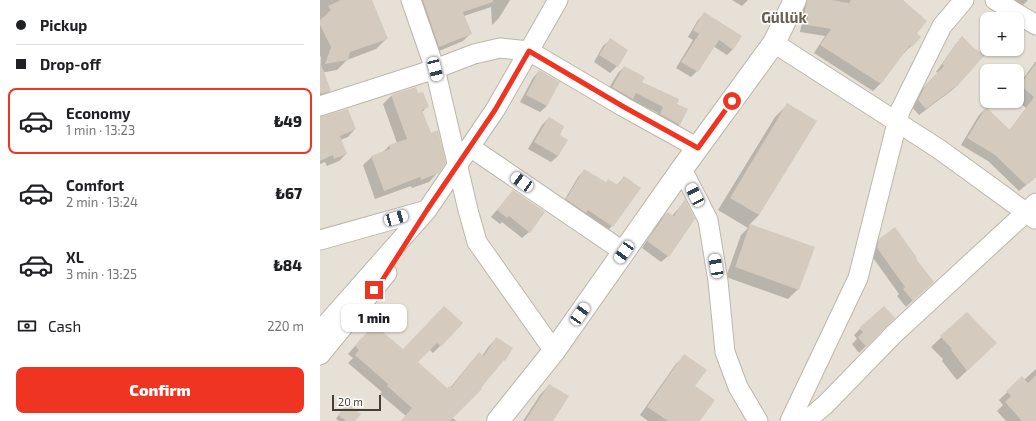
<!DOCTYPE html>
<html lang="en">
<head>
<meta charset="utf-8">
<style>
  :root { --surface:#fff; --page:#f6f6f6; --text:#202124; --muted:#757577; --line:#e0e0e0; --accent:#ef3522 }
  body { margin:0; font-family:"Exo 2",sans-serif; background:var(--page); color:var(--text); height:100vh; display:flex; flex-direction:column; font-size:15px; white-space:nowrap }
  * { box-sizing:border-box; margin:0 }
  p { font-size:13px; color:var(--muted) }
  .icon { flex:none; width:22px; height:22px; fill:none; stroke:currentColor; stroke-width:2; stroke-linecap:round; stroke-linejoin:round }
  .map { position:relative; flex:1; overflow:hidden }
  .drawer { display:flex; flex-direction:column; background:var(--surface); width:320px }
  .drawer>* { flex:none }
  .top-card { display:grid; align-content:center; height:88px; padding:0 16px; background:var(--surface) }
  .buttons { position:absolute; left:660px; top:12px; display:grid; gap:8px }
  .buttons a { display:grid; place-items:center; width:44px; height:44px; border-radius:8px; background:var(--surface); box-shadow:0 1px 3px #0004; font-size:20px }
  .scale { position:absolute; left:12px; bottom:10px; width:49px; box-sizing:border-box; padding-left:4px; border:2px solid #463f36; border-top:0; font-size:11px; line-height:14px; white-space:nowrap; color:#463f36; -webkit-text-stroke:3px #fff; paint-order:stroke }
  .end { position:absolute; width:18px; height:18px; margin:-9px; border:5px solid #ef3522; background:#fff; box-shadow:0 0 0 2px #fff }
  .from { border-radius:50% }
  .bubble { position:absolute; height:28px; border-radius:8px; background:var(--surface); box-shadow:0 1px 3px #0004; font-size:13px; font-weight:800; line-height:28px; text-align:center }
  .car { position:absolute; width:12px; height:24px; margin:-12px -6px; border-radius:5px; box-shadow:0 0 3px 1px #0007; background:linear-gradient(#fff 24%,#345 0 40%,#fff 0 76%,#345 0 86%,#fff 0) }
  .top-card b { display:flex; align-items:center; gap:14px; height:38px; font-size:15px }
  .top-card b+b { border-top:1px solid var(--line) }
  .top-card i { width:10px; height:10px; background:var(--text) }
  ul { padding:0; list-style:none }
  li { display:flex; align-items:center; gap:12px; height:66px; margin:0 8px 6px; padding:0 8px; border:2px solid transparent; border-radius:8px }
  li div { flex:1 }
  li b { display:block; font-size:15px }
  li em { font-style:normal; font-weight:800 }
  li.active { border-color:var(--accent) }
  li>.icon { width:36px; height:36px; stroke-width:1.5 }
  .pay { display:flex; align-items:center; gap:10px; height:44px; padding:0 16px; font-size:15px }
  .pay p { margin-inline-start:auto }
  .primary-button { display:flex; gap:8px; margin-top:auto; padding:8px 16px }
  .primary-button a { flex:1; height:46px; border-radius:8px; background:var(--accent); color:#fff; font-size:16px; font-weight:800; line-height:46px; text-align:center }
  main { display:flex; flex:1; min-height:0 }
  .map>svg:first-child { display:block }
  .residential { fill:#e6e0d6; fill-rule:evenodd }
  .shadow { fill:#0003 }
  .building { fill:#d4cabd }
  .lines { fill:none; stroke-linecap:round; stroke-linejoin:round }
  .minor-casing { stroke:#beb6aa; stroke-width:21 }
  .tertiary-casing { stroke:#beb6aa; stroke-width:24 }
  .minor { stroke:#fff; stroke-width:19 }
  .tertiary { stroke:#fff; stroke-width:22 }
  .route { stroke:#ef3522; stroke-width:5 }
  .labels { text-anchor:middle; stroke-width:3; stroke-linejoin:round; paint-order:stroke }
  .district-label { font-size:15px; font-weight:bold; fill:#685c4e; stroke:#fff }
</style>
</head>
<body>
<main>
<section class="drawer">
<div class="top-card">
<b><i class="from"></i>Pickup</b>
<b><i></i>Drop-off</b>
</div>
<ul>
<li class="active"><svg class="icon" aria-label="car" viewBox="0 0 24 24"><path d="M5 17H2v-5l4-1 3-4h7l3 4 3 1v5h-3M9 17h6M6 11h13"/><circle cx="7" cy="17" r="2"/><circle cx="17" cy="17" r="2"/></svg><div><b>Economy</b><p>1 min · 13:23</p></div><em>₺49</em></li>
<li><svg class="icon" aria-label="car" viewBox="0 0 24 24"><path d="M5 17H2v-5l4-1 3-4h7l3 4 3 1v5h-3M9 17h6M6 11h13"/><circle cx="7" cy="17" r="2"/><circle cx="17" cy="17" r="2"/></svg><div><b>Comfort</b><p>2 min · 13:24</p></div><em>₺67</em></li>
<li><svg class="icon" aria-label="car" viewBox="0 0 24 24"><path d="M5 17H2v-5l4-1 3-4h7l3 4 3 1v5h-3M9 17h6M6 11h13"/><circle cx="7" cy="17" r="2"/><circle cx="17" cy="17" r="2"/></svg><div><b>XL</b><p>3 min · 13:25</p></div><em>₺84</em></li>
</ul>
<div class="pay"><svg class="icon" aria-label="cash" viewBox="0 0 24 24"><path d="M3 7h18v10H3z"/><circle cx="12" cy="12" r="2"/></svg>Cash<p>220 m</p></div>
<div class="primary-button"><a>Confirm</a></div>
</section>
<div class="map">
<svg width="716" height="421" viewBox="0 0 716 421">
  <rect width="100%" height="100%" fill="#f3efe7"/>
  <path class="residential" d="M0,0H716V421H0ZM667,19H697V49H667ZM667,71H697V101H667Z"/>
  <path class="shadow" d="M0,0H50L67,38L56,49L27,60L17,70L0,73L1,58L0,55Z
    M99,0H190L179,18L172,25L171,7L144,16L151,33L143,41L112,54Z
    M412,0H428L422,6Z
    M488,0H563L595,33L591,46L584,53H583L560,84L553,91L494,53L505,36L480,32L482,23L478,22L480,7Z
    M681,0H708L696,12Z
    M385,13L413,49L407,55L393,46L377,71L371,77L356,68L373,40L368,37L378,20Z
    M642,37L639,84L631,91L599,115L592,107L599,92L618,73L616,72L636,44Z
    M290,40L297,66L290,73L274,62L283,46Z
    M716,61V177L699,191L668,161L641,145L659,115L666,108L689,131L706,108L697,100V87Z
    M304,67L321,82L367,110L359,125L353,131L334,120L338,113L311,100L306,105L286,93L298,73Z
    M219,71L227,106L220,112L200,102L213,78Z
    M0,76L10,91L0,99Z
    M98,95L107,107L102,112L118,172L109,182L92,188L91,186L55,199L43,165L52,157L62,153L69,146L77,143L63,104L71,96Z
    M468,104L439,215L429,225L493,248L478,289L468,299L406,277L421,235L428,228L398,210L455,117Z
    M0,118L35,129L28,137L20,140L26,154L19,161L7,166L5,162L0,164Z
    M229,118L238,135L247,140L238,156L231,162L208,149L222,125Z
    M264,171L286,183L297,185L304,177L320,188L292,226L285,233L241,206L258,177Z
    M193,191L209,232L202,238L182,222L180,224L171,217Z
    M365,201L348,256L341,262L322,248L341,219L347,213L352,216Z
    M560,240L595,259L606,288L586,307L577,296L579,294L551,255L553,246Z
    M647,313L666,353L637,380L622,361L623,359L611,347Z
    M574,318L539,353L532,344L537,339L534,335L540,329Z
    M142,324L113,353L109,349L97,363L127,390L130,388L152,361L162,356L169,346L177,338L132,418L137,421H81L86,416L60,394L62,392L28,363L33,358L28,354L42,338L83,350Z
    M365,356L374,386L379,421H328L320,415L356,364Z
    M716,369V418L713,421H686L677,411L683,405L679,400L702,378L704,380Z
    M229,385L231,421H203L220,395Z
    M24,407L34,421H19L16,419Z"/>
  <path class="building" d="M21,0H52L68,39L30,52L28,60L5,64L11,47L0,25V20L11,10L8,6Z
    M103,0H173V2L143,12L152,34L119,47Z
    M487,0H512L529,3L531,0H583L607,21L597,33L601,37L592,47L590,45L561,84L500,45L511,29L487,25L488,16L484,15Z
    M384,12L422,36L413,50L399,40L378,72L361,62L379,34L373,30Z
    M642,36L654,48L665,55L639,84L606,109L598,100L606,84L624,66L622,64Z
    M290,38L308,50L298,67L279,55Z
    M716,63V177L706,185L675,155L647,138L666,107L690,130L714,97L700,85Z
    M1,64L11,91L0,94V65Z
    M304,66L325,77L322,82L359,99L357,104L368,109L360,125L340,114L343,107L316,93L313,99L292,87Z
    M219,70L240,82L227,106L206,95Z
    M96,87L98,93L103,92L109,107L102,110L111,133L118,130L126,163L119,173L101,180L100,177L64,191L51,156L70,149L69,145L87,139L71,95Z
    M467,103L497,121L439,215L410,198Z
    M28,109L36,129L20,136L27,154L14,159L13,155L0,161V117Z
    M229,117L244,126L240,135L248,140L238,156L214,142Z
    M264,169L286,182L288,179L298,185L304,176L321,188L293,227L268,210L266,213L246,199Z
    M193,190L225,212L210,233L189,216L187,218L177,210Z
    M365,199L375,219L349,257L327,241L347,212L354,216Z
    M430,224L495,247L479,290L415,267Z
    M575,227L597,258L596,259L614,282L593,301L583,289L585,287L557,248L559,239Z
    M124,306L143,323L121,347L117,343L98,362L127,388L130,386L131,388L159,352L164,356L176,337L193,348L185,361L184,360L161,388L162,389L130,421H81L92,408L67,386L68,384L35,355L39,350L35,346L50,329L53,332L57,327L83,349Z
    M564,306L575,318L546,347L538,337L543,332L539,328Z
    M647,312L677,343L647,371L631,350L632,349L620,336Z
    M364,354L387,370L375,386L395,400L380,421H348L327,407Z
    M716,375V421H702L685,402L691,396L686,391L702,376L708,383Z
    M229,384L249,396L233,421H205Z
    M27,403L41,414L35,421H26L18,415Z"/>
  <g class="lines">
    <defs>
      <path id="minor" d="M91,0L115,69L148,210L157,242L234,351
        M675,0L716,25
        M454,43L619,149L715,219
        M0,106L115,69L154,54L180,48L209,51L304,107L378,148
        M150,147L304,252
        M362,169L388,220L398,281L405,352L418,387L438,421
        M0,240L107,210
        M0,331L107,210L175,110L238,0
        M0,355L67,273
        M470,421L538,278L580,111L622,26L644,0
        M486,421L506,404L574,334L716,203"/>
      <path id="tertiary" d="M178,421L234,351L362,169L454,43L475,0"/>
    </defs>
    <use href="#minor" class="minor-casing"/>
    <use href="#tertiary" class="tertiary-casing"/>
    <use href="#minor" class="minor"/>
    <use href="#tertiary" class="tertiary"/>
  </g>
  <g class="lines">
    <path class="route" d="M54,290L63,279L107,210L175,110L209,51L304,107L378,148L412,101"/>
  </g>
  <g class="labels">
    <g class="district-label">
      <text x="464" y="23">Güllük</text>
    </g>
  </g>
</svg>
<div class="buttons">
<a>+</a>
<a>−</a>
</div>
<div class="scale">20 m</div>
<i class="end from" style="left:412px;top:101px"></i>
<i class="end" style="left:54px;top:290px"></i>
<div class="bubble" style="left:21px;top:304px;width:66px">1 min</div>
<i class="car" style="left:115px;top:69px;rotate:166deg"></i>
<i class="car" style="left:202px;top:182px;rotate:305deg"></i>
<i class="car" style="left:375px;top:195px;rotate:333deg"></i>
<i class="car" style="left:76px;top:218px;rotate:74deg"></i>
<i class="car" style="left:304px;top:252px;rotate:215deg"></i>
<i class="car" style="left:396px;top:266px;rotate:350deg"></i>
<i class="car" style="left:260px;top:314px;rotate:35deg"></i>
</div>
</main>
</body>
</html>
